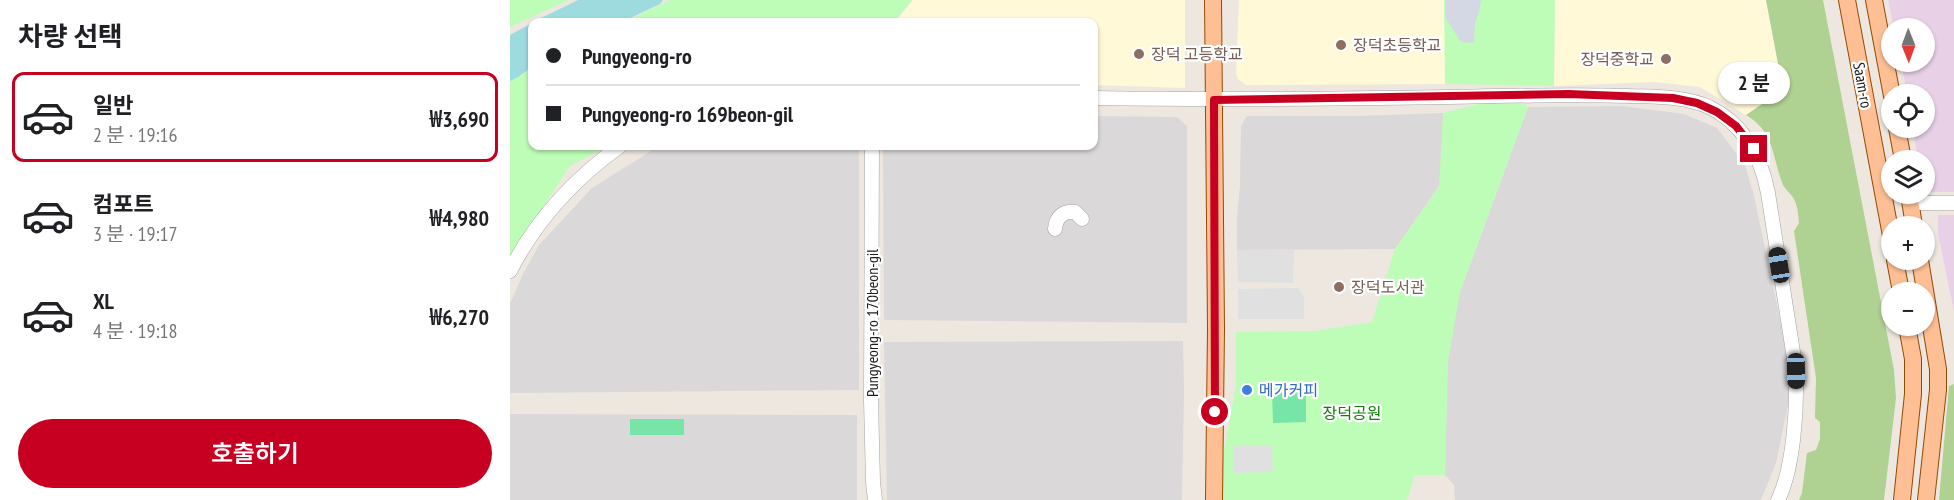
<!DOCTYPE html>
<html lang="ko">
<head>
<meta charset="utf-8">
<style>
  :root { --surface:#fff; --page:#f6f6f6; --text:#202124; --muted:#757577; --line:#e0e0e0; --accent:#c70021 }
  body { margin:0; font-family:"PT Sans Narrow","Noto Sans KR",sans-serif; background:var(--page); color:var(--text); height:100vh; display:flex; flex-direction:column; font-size:22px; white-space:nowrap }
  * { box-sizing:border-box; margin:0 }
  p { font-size:20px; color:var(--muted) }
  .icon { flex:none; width:33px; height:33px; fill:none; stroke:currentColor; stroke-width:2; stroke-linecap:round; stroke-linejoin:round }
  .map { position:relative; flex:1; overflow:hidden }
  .drawer { display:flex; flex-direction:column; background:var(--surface); width:510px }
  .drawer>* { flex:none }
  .top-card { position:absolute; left:18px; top:18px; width:570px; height:132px; border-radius:12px; box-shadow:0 2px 4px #0004; display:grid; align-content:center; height:132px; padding:0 18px; background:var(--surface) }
  .needle { width:39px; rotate:179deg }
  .tools { position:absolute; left:1371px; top:18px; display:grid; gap:12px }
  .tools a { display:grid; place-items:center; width:54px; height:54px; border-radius:50%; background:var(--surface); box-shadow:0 2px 4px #0004; font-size:30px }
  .end { position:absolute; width:27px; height:27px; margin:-14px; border:8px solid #c70021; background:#fff; box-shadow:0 0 0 3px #fff }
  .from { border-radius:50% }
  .bubble { position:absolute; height:42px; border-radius:21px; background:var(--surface); box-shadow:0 2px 4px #0004; font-size:20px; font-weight:600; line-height:42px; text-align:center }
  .car { position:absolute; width:18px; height:36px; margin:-18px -9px; border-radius:8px; box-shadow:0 0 4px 2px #0007; background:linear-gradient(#222 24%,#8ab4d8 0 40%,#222 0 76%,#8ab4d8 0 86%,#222 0) }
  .top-card b { display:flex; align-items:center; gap:21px; height:57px; font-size:22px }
  .top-card b+b { border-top:2px solid var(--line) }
  .top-card i { width:15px; height:15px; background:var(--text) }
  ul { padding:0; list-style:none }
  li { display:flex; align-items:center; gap:18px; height:90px; margin:0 12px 9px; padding:0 6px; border:3px solid transparent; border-radius:12px }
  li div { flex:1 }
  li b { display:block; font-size:22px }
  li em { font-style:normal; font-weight:600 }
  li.current { border-color:var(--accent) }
  li>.icon { width:54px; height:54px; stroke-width:1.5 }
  h2 { padding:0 18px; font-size:27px; line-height:72px }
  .primary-button { display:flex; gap:12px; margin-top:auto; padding:12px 18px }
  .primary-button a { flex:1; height:69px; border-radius:36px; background:var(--accent); color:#fff; font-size:24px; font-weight:600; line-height:69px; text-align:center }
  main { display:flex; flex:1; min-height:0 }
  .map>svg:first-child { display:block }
  .residential { fill:#dad8d9 }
  .industrial { fill:#e8d1e7 }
  .education { fill:#fff9d8 }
  .forest { fill:#afd192 }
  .park { fill:#befdb8 }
  .pitch { fill:#77e4a8 }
  .parking { fill:#e0e0e0 }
  .plaza { fill:#d4d7e4 }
  .water { fill:#9ddbdf }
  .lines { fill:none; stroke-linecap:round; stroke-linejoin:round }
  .minor-casing { stroke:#a3a3a3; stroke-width:15 }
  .major-casing { stroke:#934a00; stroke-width:18 }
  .minor { stroke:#fff; stroke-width:14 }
  .major { stroke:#ffbf94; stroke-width:16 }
  .route { stroke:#c70021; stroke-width:8 }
  .education-dot { fill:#8d6e63; stroke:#fff; stroke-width:2 }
  .shop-dot { fill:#3f7fe0; stroke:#fff; stroke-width:2 }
  .labels { text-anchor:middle; stroke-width:4.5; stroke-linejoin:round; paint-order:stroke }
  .education-label { font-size:16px; fill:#785e54; stroke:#fff; text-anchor:start }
  .street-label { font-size:16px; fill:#1c1c1c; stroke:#fff }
  .shop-label { font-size:16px; fill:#366cbe; stroke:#fff; text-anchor:start }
  .park-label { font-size:16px; fill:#0e8004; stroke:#fff }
</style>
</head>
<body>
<main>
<section class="drawer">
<h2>차량 선택</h2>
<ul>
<li class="current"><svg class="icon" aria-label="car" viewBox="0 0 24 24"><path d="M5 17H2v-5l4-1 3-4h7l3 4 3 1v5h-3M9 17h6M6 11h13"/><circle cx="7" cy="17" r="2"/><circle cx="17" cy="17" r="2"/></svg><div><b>일반</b><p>2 분 · 19:16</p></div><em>₩3,690</em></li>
<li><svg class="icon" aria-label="car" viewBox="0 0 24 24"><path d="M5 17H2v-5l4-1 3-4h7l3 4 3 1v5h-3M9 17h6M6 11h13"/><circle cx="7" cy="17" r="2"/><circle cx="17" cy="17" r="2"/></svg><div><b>컴포트</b><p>3 분 · 19:17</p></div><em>₩4,980</em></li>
<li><svg class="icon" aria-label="car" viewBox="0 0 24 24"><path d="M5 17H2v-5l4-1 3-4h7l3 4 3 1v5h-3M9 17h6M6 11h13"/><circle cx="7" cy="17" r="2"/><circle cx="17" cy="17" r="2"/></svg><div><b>XL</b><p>4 분 · 19:18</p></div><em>₩6,270</em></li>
</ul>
<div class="primary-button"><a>호출하기</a></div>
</section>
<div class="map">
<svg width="1444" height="500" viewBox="0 0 1444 500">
  <rect width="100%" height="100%" fill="#eee7e0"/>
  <path class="residential" d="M1112,106L1174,114L1207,128L1235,165L1244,196L1283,381L1266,463L1251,500H945L944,485L935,475L938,338L950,292L1018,107Z
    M933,113L934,179L885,249L727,250V219L730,184L731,126L737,116H849Z
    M584,116L667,117L677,126V323L374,320L373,146H584Z
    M149,146H349V390L0,393V304L13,274L29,245L82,188Z
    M673,341L674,392L672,500H377L374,342Z
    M0,414L347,415V500H0Z"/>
  <path class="industrial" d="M1378,0H1444V192H1420L1415,190L1414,160H1408L1403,128H1414V94H1397L1391,62H1414V28H1384Z
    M1428,215H1444V311L1428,234Z"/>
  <path class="education" d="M403,0H675V88L584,85V22H385Z
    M729,0H935V84L736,85L728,79L726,74Z
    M1045,0H1256L1273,90L1236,115L1190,87L1144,82L1044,86Z"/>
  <path class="forest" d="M1256,0H1313L1384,370L1386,398L1374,500H1289L1292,493L1297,453L1306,450L1310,439V422L1305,418L1306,378L1284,231L1289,223C1288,213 1288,205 1282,196C1279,192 1275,189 1273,185C1262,157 1265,132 1236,115L1273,90Z
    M1444,384V500H1429L1439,386Z"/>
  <path class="park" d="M0,0H59L0,27Z
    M160,0H402L384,22H115Z
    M934,0H1045L1044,86L935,84Z
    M22,69V146H99L60,166L0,257V80Z
    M1003,95L1018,107L950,292L938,362L935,475H905L897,500H708V483L726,385V332L804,331L862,322L885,249L929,187L933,113Z"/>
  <path class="pitch" d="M762,392H796V422L763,423Z
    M120,419H174V435H120Z"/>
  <path class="parking" d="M784,249L783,283L728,282L727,250Z
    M788,288L794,297V319H728V289Z
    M724,445H762L763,472L724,473Z"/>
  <path class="plaza" d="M935,0H971L969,13L965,23L964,43L951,42L935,17Z"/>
  <path class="water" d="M68,0H153L150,4L112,22H23Z
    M22,23V67L8,77L0,81V35Z"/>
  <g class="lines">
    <defs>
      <path id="minor" d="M584,98C701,100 819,99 937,97C998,96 1058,94 1119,96C1145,97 1174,96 1199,107C1234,124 1251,157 1258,193L1286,371C1287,408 1284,467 1268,500
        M362,146L361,400L363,482L365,500
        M1400,203H1444
        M545,229C546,216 554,211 565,212L572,219
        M0,271C26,220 64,179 110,146"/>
      <path id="major" d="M703,0L706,328L704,500
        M1337,0L1382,241
        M1364,0L1382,96
        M1387,128L1393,160
        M1399,194L1404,226
        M1385,260L1391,292
        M1410,260L1428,369V390L1416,500
        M1392,500L1403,394V359L1397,326"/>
    </defs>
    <use href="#minor" class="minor-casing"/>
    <use href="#major" class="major-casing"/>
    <use href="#minor" class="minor"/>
    <use href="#major" class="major"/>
  </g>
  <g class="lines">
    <path class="route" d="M705,412L704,100L1058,94L1163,98L1187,103L1207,112L1226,126L1244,149"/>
  </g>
  <g class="education-dot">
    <circle cx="831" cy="45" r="6"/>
    <circle cx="629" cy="54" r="6"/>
    <circle cx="1156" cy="59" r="6"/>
    <circle cx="829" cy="287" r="6"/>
  </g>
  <circle class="shop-dot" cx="737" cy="390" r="6"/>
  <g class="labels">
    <g class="education-label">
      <text x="843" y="51">장덕초등학교</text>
      <text x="641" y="60">장덕 고등학교</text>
      <text x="1144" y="65" text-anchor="end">장덕중학교</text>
      <text x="841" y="293">장덕도서관</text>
    </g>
    <g class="street-label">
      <text transform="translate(1353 85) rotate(80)" y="6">Saam-ro</text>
      <text transform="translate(362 323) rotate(-90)" y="6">Pungyeong-ro 170beon-gil</text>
    </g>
    <g class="shop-label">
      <text x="749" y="396">메가커피</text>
    </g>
    <g class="park-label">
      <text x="842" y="419">장덕공원</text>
    </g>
  </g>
</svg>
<div class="tools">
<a><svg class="needle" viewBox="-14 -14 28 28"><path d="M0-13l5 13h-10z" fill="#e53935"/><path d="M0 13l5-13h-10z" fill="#757577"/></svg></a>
<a><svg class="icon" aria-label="locate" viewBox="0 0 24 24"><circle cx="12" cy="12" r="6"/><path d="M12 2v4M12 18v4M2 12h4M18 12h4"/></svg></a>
<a><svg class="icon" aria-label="layers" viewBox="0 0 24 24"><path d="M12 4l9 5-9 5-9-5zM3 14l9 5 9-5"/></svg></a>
<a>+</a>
<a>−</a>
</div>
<i class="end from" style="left:705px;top:412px"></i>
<i class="end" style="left:1244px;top:149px"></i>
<div class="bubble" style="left:1208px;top:62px;width:72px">2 분</div>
<i class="car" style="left:1269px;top:265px;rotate:351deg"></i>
<i class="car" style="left:1286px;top:371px;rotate:179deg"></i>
<div class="top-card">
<b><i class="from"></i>Pungyeong-ro</b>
<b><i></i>Pungyeong-ro 169beon-gil</b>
</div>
</div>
</main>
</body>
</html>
